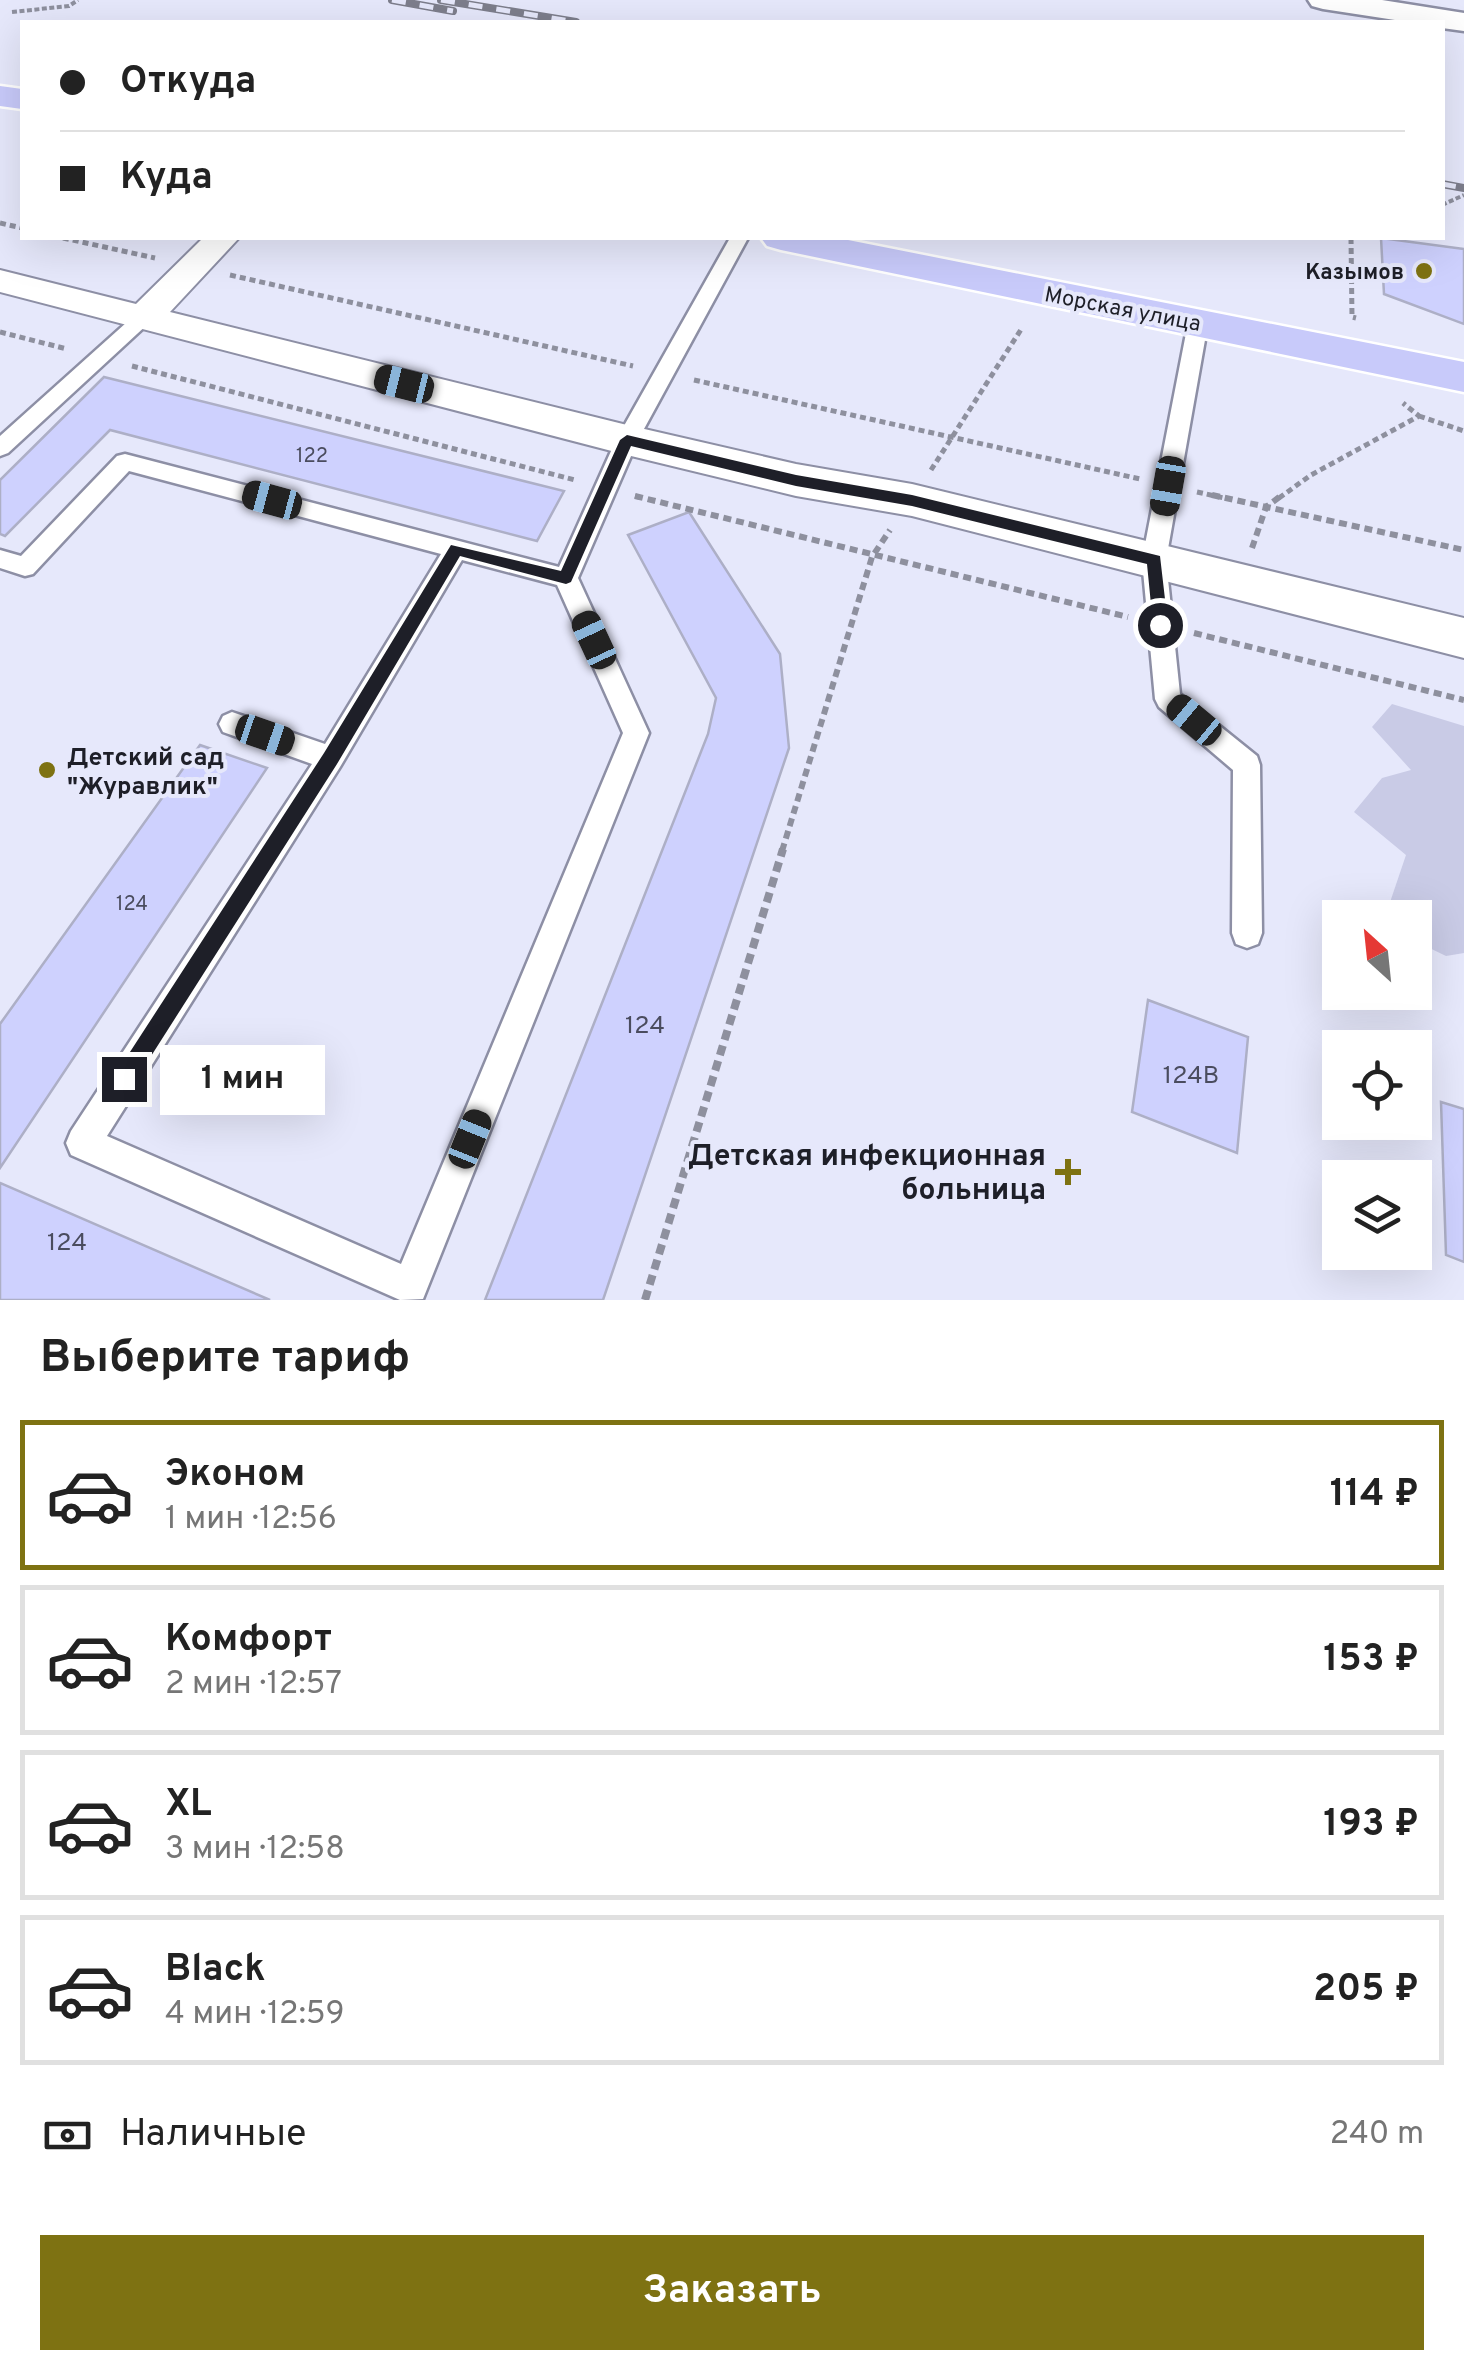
<!DOCTYPE html>
<html lang="ru">
<head>
<meta charset="utf-8">
<style>
  :root { --surface:#fff; --page:#f2f2f2; --text:#222; --muted:#767676; --line:#e0e0e0; --accent:#7e7212 }
  body { margin:0; font-family:Overpass,sans-serif; background:var(--page); color:var(--text); height:100vh; display:flex; flex-direction:column; font-size:38px; white-space:nowrap }
  * { box-sizing:border-box; margin:0 }
  p { font-size:32px; color:var(--muted) }
  .icon { flex:none; width:55px; height:55px; fill:none; stroke:currentColor; stroke-width:2; stroke-linecap:round; stroke-linejoin:round }
  .map { position:relative; height:1300px; overflow:hidden }
  .details { display:flex; flex-direction:column; background:var(--surface); flex:1 }
  .details>* { flex:none }
  .banner { position:absolute; left:20px; top:20px; width:1425px; height:220px; border-radius:0px; box-shadow:0 10px 40px #0002; display:grid; align-content:center; height:220px; padding:0 40px; background:var(--surface) }
  .needle { width:65px; rotate:333deg }
  .buttons { position:absolute; left:1322px; top:900px; display:grid; gap:20px }
  .buttons a { display:grid; place-items:center; width:110px; height:110px; border-radius:0px; background:var(--surface); box-shadow:0 10px 40px #0002; font-size:50px }
  .end { position:absolute; width:45px; height:45px; margin:-22px; border:12px solid #1e1f28; background:#fff; box-shadow:0 0 0 5px #fff }
  .from { border-radius:50% }
  .bubble { position:absolute; height:70px; border-radius:0px; background:var(--surface); box-shadow:0 10px 40px #0002; font-size:32px; font-weight:700; line-height:70px; text-align:center }
  .car { position:absolute; width:30px; height:60px; margin:-30px -15px; border-radius:12px; box-shadow:0 0 8px 2px #0007; background:linear-gradient(#222 24%,#8ab4d8 0 40%,#222 0 76%,#8ab4d8 0 86%,#222 0) }
  .banner b { display:flex; align-items:center; gap:35px; height:95px; font-size:38px }
  .banner b+b { border-top:2px solid var(--line) }
  .banner i { width:25px; height:25px; background:var(--text) }
  ul { padding:0; list-style:none }
  li { display:flex; align-items:center; gap:30px; height:150px; margin:0 20px 15px; padding:0 20px; border:5px solid var(--line); border-radius:0px }
  li div { flex:1 }
  li b { display:block; font-size:38px }
  li em { font-style:normal; font-weight:700 }
  li.selected { border-color:var(--accent) }
  li>.icon { width:90px; height:90px; stroke-width:1.5 }
  h2 { padding:0 40px; font-size:45px; line-height:120px }
  .pay { display:flex; align-items:center; gap:25px; height:110px; padding:0 40px; font-size:38px }
  .pay p { margin-inline-start:auto }
  .button { display:flex; gap:20px; margin-top:auto; padding:20px 40px }
  .button a { flex:1; height:115px; border-radius:0px; background:var(--accent); color:#fff; font-size:40px; font-weight:700; line-height:115px; text-align:center }
  .map>svg:first-child { display:block }
  .green { fill:#c9cbe6 }
  .building { fill:#ced1fe; stroke:#adafc6; stroke-width:2.5 }
  .lines { fill:none; stroke-linecap:round; stroke-linejoin:round }
  .lane-casing { stroke:#8d8fa5; stroke-width:5 }
  .street-casing { stroke:#8d8fa5; stroke-width:4 }
  .secondary-casing { stroke:#8d8fa5; stroke-width:5 }
  .primary-casing { stroke:#fff; stroke-width:5 }
  .path-far3 { stroke:#8e909e; stroke-width:4; stroke-dasharray:5 2.5; stroke-linecap:butt }
  .path-far2 { stroke:#8e909e; stroke-width:5; stroke-dasharray:6 4; stroke-linecap:butt }
  .path-far1 { stroke:#8e909e; stroke-width:6; stroke-dasharray:8 5; stroke-linecap:butt }
  .path { stroke:#8e909e; stroke-width:8; stroke-dasharray:10 6; stroke-linecap:butt }
  .lane { fill:#fff; fill-rule:evenodd }
  .street { fill:#fff; fill-rule:evenodd }
  .secondary { fill:#fff; fill-rule:evenodd }
  .primary { fill:#c8cafa; fill-rule:evenodd }
  .rail-casing { stroke:#7d7e8c; stroke-width:8 }
  .rail { stroke:#e6e8fb; stroke-width:5; stroke-dasharray:14; stroke-linecap:butt }
  .route { fill:#1e1f28 }
  .poi-dot { fill:#7e7212; stroke:#e6e8fb; stroke-width:4 }
  .labels { text-anchor:middle; stroke-width:8; stroke-linejoin:round; paint-order:stroke }
  .number-label { font-size:20px; fill:#4a4c5e }
  .far-poi-label { font-size:22px; font-weight:bold; fill:#1e1f28; stroke:#e6e8fb; text-anchor:end }
  .far-street-label { font-size:22px; fill:#1e1f28; stroke:#e6e8fb }
  .poi-label { font-size:25px; font-weight:bold; fill:#1e1f28; stroke:#e6e8fb; text-anchor:start }
  .near-number-label { font-size:25px; fill:#4a4c5e }
  .near-poi-label { font-size:30px; font-weight:bold; fill:#1e1f28; stroke:#e6e8fb; text-anchor:end }
</style>
</head>
<body>
<div class="map">
<svg width="1464" height="1300" viewBox="0 0 1464 1300">
  <rect width="100%" height="100%" fill="#e6e8fb"/>
  <path class="green" d="M1392,704L1464,726V953L1446,956L1415,941V918L1385,917L1406,855L1354,812L1382,778L1411,770L1372,727Z"/>
  <path class="building" d="M1381,238L1464,249V324L1384,294Z
    M104,377L564,491L537,541L110,430L5,536L0,534V480Z
    M689,512L780,654L789,748L603,1300H485L708,734L716,698L628,535Z
    M200,745L267,768L0,1168V1024Z
    M1148,1000L1248,1037L1237,1153L1132,1112Z
    M1441,1102L1464,1109V1262L1446,1255Z
    M0,1183L270,1300H0Z"/>
  <g class="lines">
    <defs>
      <path id="lane" d="M730,238H748L638,440L578,578L649,733L423,1299L400,1300L71,1155L66,1143L71,1131L312,764L223,732L219,724L223,716L232,712L325,744L441,554L129,471L33,574L25,576L0,568V550L21,556L117,456L125,454L559,567L616,440ZM462,560L557,585L623,733L401,1264L107,1136L340,767Z
        M143,312L150,314V322L8,453L0,456V436L136,314Z
        M1198,317L1208,323L1166,560L1180,694L1257,756L1260,765L1262,933L1258,944L1247,948L1236,944L1232,933L1233,770L1159,707L1155,699L1142,560L1188,323Z"/>
      <path id="street" d="M203,238H239L170,312L627,425L796,464L912,484L1464,618V658L912,516L796,496L627,455L0,292V270L136,304Z"/>
      <path id="secondary" d="M1308,0H1382L1464,13V31L1442,28V22H1408L1323,9L1312,6Z"/>
      <path id="primary" d="M0,86L22,89V109L0,106Z
        M761,238H838L1464,362V392L781,250L767,246Z"/>
    </defs>
    <use href="#lane" class="lane-casing"/>
    <use href="#street" class="street-casing"/>
    <use href="#secondary" class="secondary-casing"/>
    <use href="#primary" class="primary-casing"/>
    <path class="path-far3" d="M12,12L69,6L78,0
      M1442,205L1464,195"/>
    <path class="path-far2" d="M0,223L22,228
      M63,238L155,258
      M1351,238L1352,317L1356,318
      M230,275L633,366
      M0,332L67,349
      M132,366L575,480
      M694,380L1140,479
      M1419,416L1464,431
      M931,470L1022,328
      M1197,492L1224,498
      M635,496L642,498
      M1279,498L1311,475L1419,416L1403,403"/>
    <path class="path-far1" d="M1212,495L1464,550
      M635,496L1128,617
      M1252,548L1266,507L1282,495
      M1194,633L1464,700
      M782,851L872,557L890,530"/>
    <path class="path" d="M645,1300L783,849"/>
    <use href="#lane" class="lane"/>
    <use href="#street" class="street"/>
    <use href="#secondary" class="secondary"/>
    <use href="#primary" class="primary"/>
    <defs>
      <path id="rail" d="M392,0L453,11
        M441,0L576,22
        M1442,184L1464,188"/>
    </defs>
    <use href="#rail" class="rail-casing"/>
    <use href="#rail" class="rail"/>
  </g>
  <path class="route" d="M627,435L796,475L912,495L1160,556L1168,625L1160,632L1153,625L1147,564L912,506L796,486L631,446L571,582L566,584L460,556L337,764L132,1086L124,1090L117,1086L114,1079L117,1072L324,753L451,545L561,571L620,440Z"/>
  <g class="poi-dot">
    <circle cx="1424" cy="271" r="10"/>
    <circle cx="47" cy="770" r="10"/>
    <path d="M1063 1157h10v10h10v10h-10v10h-10v-10h-10v-10h10z"/>
  </g>
  <g class="labels">
    <g class="number-label">
      <text x="312" y="462">122</text>
      <text x="132" y="910">124</text>
    </g>
    <g class="far-poi-label">
      <text x="1404" y="279">Казымов</text>
    </g>
    <g class="far-street-label">
      <text transform="translate(1123 308) rotate(11)" y="8">Морская улица</text>
    </g>
    <g class="poi-label">
      <text x="67" y="765">Детский сад<tspan x="67" dy="29">"Журавлик"</tspan></text>
    </g>
    <g class="near-number-label">
      <text x="645" y="1033">124</text>
      <text x="1191" y="1083">124В</text>
      <text x="67" y="1250">124</text>
    </g>
    <g class="near-poi-label">
      <text x="1046" y="1165">Детская инфекционная<tspan x="1046" dy="34">больница</tspan></text>
    </g>
  </g>
</svg>
<div class="buttons">
<a><svg class="needle" viewBox="-14 -14 28 28"><path d="M0-13l5 13h-10z" fill="#e53935"/><path d="M0 13l5-13h-10z" fill="#767676"/></svg></a>
<a><svg class="icon" aria-label="locate" viewBox="0 0 24 24"><circle cx="12" cy="12" r="6"/><path d="M12 2v4M12 18v4M2 12h4M18 12h4"/></svg></a>
<a><svg class="icon" aria-label="layers" viewBox="0 0 24 24"><path d="M12 4l9 5-9 5-9-5zM3 14l9 5 9-5"/></svg></a>
</div>
<i class="end from" style="left:1160px;top:625px"></i>
<i class="end" style="left:124px;top:1079px"></i>
<div class="bubble" style="left:160px;top:1045px;width:165px">1 мин</div>
<i class="car" style="left:404px;top:384px;rotate:284deg"></i>
<i class="car" style="left:1168px;top:486px;rotate:190deg"></i>
<i class="car" style="left:272px;top:500px;rotate:285deg"></i>
<i class="car" style="left:594px;top:640px;rotate:335deg"></i>
<i class="car" style="left:1194px;top:720px;rotate:310deg"></i>
<i class="car" style="left:265px;top:735px;rotate:109deg"></i>
<i class="car" style="left:470px;top:1139px;rotate:22deg"></i>
<div class="banner">
<b><i class="from"></i>Откуда</b>
<b><i></i>Куда</b>
</div>
</div>
<section class="details">
<h2>Выберите тариф</h2>
<ul>
<li class="selected"><svg class="icon" aria-label="car" viewBox="0 0 24 24"><path d="M5 17H2v-5l4-1 3-4h7l3 4 3 1v5h-3M9 17h6M6 11h13"/><circle cx="7" cy="17" r="2"/><circle cx="17" cy="17" r="2"/></svg><div><b>Эконом</b><p>1 мин · 12:56</p></div><em>114 ₽</em></li>
<li><svg class="icon" aria-label="car" viewBox="0 0 24 24"><path d="M5 17H2v-5l4-1 3-4h7l3 4 3 1v5h-3M9 17h6M6 11h13"/><circle cx="7" cy="17" r="2"/><circle cx="17" cy="17" r="2"/></svg><div><b>Комфорт</b><p>2 мин · 12:57</p></div><em>153 ₽</em></li>
<li><svg class="icon" aria-label="car" viewBox="0 0 24 24"><path d="M5 17H2v-5l4-1 3-4h7l3 4 3 1v5h-3M9 17h6M6 11h13"/><circle cx="7" cy="17" r="2"/><circle cx="17" cy="17" r="2"/></svg><div><b>XL</b><p>3 мин · 12:58</p></div><em>193 ₽</em></li>
<li><svg class="icon" aria-label="car" viewBox="0 0 24 24"><path d="M5 17H2v-5l4-1 3-4h7l3 4 3 1v5h-3M9 17h6M6 11h13"/><circle cx="7" cy="17" r="2"/><circle cx="17" cy="17" r="2"/></svg><div><b>Black</b><p>4 мин · 12:59</p></div><em>205 ₽</em></li>
</ul>
<div class="pay"><svg class="icon" aria-label="cash" viewBox="0 0 24 24"><path d="M3 7h18v10H3z"/><circle cx="12" cy="12" r="2"/></svg>Наличные<p>240 m</p></div>
<div class="button"><a>Заказать</a></div>
</section>
</body>
</html>
